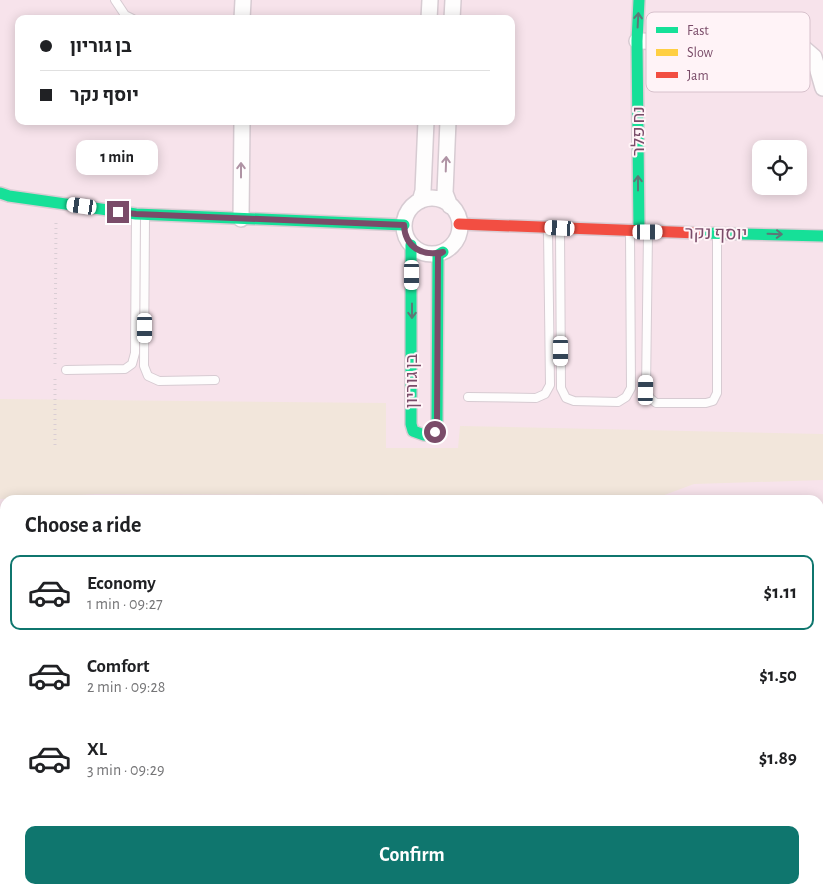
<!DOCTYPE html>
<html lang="en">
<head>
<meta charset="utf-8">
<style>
  :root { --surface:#fff; --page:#f6f6f6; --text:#202124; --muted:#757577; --line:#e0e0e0; --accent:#0f766e }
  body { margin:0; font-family:"Alegreya Sans",Heebo,sans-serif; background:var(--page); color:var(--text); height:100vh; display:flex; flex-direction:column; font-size:19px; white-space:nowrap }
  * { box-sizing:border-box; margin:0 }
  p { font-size:16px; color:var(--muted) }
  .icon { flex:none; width:28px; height:28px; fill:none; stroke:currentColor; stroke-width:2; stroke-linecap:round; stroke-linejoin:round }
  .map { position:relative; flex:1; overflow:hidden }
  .side { position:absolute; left:0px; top:495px; width:824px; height:399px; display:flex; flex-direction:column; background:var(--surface); border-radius:15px 15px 0 0; box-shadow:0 2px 12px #0003 }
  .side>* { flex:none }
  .guide { position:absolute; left:15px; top:15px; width:500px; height:110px; border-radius:10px; box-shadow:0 2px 12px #0003; display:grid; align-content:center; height:110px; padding:0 25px; background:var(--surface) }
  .tools { position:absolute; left:752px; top:140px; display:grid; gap:10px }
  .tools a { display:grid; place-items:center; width:55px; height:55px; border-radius:10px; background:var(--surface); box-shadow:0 2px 12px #0003; font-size:25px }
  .end { position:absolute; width:22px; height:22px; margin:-11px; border:6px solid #7a4c69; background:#fff; box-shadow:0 0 0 2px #fff }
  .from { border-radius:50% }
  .bubble { position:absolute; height:35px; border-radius:10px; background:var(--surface); box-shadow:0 2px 12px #0003; font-size:16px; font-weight:700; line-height:35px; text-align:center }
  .car { position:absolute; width:15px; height:30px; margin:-15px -8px; border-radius:6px; box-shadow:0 0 4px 1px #0007; background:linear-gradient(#fff 24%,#345 0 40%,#fff 0 76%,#345 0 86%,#fff 0) }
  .guide b { display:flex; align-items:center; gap:18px; height:48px; font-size:19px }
  .guide b+b { border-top:1px solid var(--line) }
  .guide i { width:12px; height:12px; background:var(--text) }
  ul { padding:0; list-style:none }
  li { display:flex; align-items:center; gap:15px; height:75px; margin:0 10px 8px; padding:0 15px; border:2px solid transparent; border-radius:10px }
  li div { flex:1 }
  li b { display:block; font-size:19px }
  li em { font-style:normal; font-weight:700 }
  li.on { border-color:var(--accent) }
  li>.icon { width:45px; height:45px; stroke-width:1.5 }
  h2 { padding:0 25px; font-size:22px; line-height:60px }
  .primary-button { display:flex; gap:10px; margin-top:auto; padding:10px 25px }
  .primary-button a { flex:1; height:58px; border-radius:10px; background:var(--accent); color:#fff; font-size:20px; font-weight:700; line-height:58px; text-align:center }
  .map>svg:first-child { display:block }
  .residential { fill:#f7e3eb; fill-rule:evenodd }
  .green { fill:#f2e6db }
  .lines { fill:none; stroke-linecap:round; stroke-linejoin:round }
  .lane-casing { stroke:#d7cbd2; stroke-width:10 }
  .street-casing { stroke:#d7cbd2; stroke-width:18 }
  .fast-casing { stroke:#d9ccd3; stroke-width:14 }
  .slow-casing { stroke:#d9ccd3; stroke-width:14 }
  .jam-casing { stroke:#d9ccd3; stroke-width:14 }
  .path { stroke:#d9cdd4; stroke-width:3; stroke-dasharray:1 4; stroke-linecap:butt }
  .lane { stroke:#fefdfd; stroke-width:8 }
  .street { stroke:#fefdfd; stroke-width:15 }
  .fast { stroke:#16e098; stroke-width:11 }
  .slow { stroke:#ffcf43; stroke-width:11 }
  .jam { stroke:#f24e42; stroke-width:11 }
  .oneway { stroke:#5c7877 }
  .oneway2 { stroke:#af93a4 }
  .route { stroke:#7a4c69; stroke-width:6 }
  .labels { text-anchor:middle; stroke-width:4; stroke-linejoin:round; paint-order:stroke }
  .street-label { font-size:18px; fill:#7a4c69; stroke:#fff3f7 }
  .key { fill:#fff3f7; stroke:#d7c1cc; stroke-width:1 }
  .key-label { font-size:14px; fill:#7a4c69 }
</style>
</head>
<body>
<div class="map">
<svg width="823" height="893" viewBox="0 0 823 893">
  <rect width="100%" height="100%" fill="#f9eff3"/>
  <path class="residential" d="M0,0H823V603L819,602V500H5V570H0ZM19,19H511V121H19ZM761,149H799V186H761Z"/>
  <path class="green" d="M0,399L386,403V448H458L460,426L823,434V480L694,484L651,500H506L422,495L95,494L0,499Z
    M5,704V754H0V705Z
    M819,726H823V789H819Z"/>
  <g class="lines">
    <defs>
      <path id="lane" d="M115,0L125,15L133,19
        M145,217L144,366L148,376L159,381L215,380
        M560,229L561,388L566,398L574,401L618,402L626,397L631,388L630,233
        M648,233L646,390L650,398L656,403H706L713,401L717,393V234
        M66,370L125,369L132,364L135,353L136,216
        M468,397L536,398L545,394L550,385L548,230"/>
      <path id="street" d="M242,19L243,0
        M429,19L430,0
        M452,19L453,0
        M637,41L799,44L814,57L823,88
        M448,121L445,193L450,206
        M404 226a28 28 0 1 1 56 0a28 28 0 1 1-56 0Z
        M420,201L423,191L426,121
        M241,219L242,121"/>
      <path id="fast" d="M639,0L637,41L639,231
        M0,193L9,196L136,214L404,225
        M698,233L823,236
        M411,245V424L413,431L424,435L433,432L437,426L438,255L443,252
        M0,656H5
        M819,671H823"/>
      <path id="slow" d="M819,626H823"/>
      <path id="jam" d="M459,224L698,233
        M0,611H5"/>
    </defs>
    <use href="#lane" class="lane-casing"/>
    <use href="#street" class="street-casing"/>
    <use href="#fast" class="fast-casing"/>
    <use href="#slow" class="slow-casing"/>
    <use href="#jam" class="jam-casing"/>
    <path class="path" d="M55,364L56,222
      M55,445V378"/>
    <use href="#lane" class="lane"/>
    <use href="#street" class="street"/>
    <use href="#fast" class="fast"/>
    <use href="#slow" class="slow"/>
    <use href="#jam" class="jam"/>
  </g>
  <defs><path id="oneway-shaft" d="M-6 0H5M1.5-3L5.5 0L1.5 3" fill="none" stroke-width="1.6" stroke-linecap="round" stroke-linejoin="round" transform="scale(1.25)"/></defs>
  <g class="oneway">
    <use href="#oneway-shaft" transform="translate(638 20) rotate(-87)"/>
    <use href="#oneway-shaft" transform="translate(638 183) rotate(-90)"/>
    <use href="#oneway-shaft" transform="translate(775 234) rotate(2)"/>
    <use href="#oneway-shaft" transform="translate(412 311) rotate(90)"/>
  </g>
  <g class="oneway2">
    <use href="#oneway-shaft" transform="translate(446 164) rotate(-88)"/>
    <use href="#oneway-shaft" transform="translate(241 170) rotate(-90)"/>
  </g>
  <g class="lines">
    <path class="route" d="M118,212L136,214L404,225C405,247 422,257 443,252L438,255L437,426L435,432"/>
  </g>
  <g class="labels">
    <g class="street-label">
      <text transform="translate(638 131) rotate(-90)" y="6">נח פלר</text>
      <text transform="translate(716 233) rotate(1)" y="6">יוסף נקר</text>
      <text transform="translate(411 381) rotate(-90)" y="6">בן גוריון</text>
    </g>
  </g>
  <rect x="646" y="12" width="164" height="80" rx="8" class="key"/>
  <rect x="656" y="27" width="22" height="6" fill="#16e098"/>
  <rect x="656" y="49" width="22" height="7" fill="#ffcf43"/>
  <rect x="656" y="72" width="22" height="6" fill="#f24e42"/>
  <g class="key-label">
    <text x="687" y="35">Fast</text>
    <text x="687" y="57">Slow</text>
    <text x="687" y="80">Jam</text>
  </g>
</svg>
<div class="tools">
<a><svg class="icon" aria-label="locate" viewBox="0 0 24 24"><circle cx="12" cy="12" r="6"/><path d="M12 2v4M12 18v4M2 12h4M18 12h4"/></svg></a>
</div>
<i class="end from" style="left:435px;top:432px"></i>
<i class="end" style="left:118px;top:212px"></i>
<div class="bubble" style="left:76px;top:140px;width:82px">1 min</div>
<i class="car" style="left:82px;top:206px;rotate:278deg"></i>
<i class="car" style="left:560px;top:228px;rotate:273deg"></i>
<i class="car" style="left:648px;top:232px;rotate:90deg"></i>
<i class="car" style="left:412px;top:275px;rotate:180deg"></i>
<i class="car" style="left:145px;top:328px;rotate:180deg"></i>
<i class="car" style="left:561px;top:351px;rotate:180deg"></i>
<i class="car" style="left:646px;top:390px;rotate:1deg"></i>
<div class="guide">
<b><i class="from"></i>בן גוריון</b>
<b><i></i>יוסף נקר</b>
</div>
<section class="side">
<h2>Choose a ride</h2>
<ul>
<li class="on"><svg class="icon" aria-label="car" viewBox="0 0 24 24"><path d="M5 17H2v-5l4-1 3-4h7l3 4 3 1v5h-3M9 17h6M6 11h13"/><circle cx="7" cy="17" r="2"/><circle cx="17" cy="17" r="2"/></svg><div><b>Economy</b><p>1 min · 09:27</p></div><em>$1.11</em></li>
<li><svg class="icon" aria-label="car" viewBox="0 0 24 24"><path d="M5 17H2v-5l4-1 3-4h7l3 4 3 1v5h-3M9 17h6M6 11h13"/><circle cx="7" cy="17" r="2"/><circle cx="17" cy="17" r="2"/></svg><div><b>Comfort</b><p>2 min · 09:28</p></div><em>$1.50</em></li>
<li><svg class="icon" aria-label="car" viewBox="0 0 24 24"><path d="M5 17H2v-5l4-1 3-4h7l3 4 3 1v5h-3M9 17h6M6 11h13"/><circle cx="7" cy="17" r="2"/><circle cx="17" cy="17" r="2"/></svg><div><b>XL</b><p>3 min · 09:29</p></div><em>$1.89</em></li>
</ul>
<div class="primary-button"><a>Confirm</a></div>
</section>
</div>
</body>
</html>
